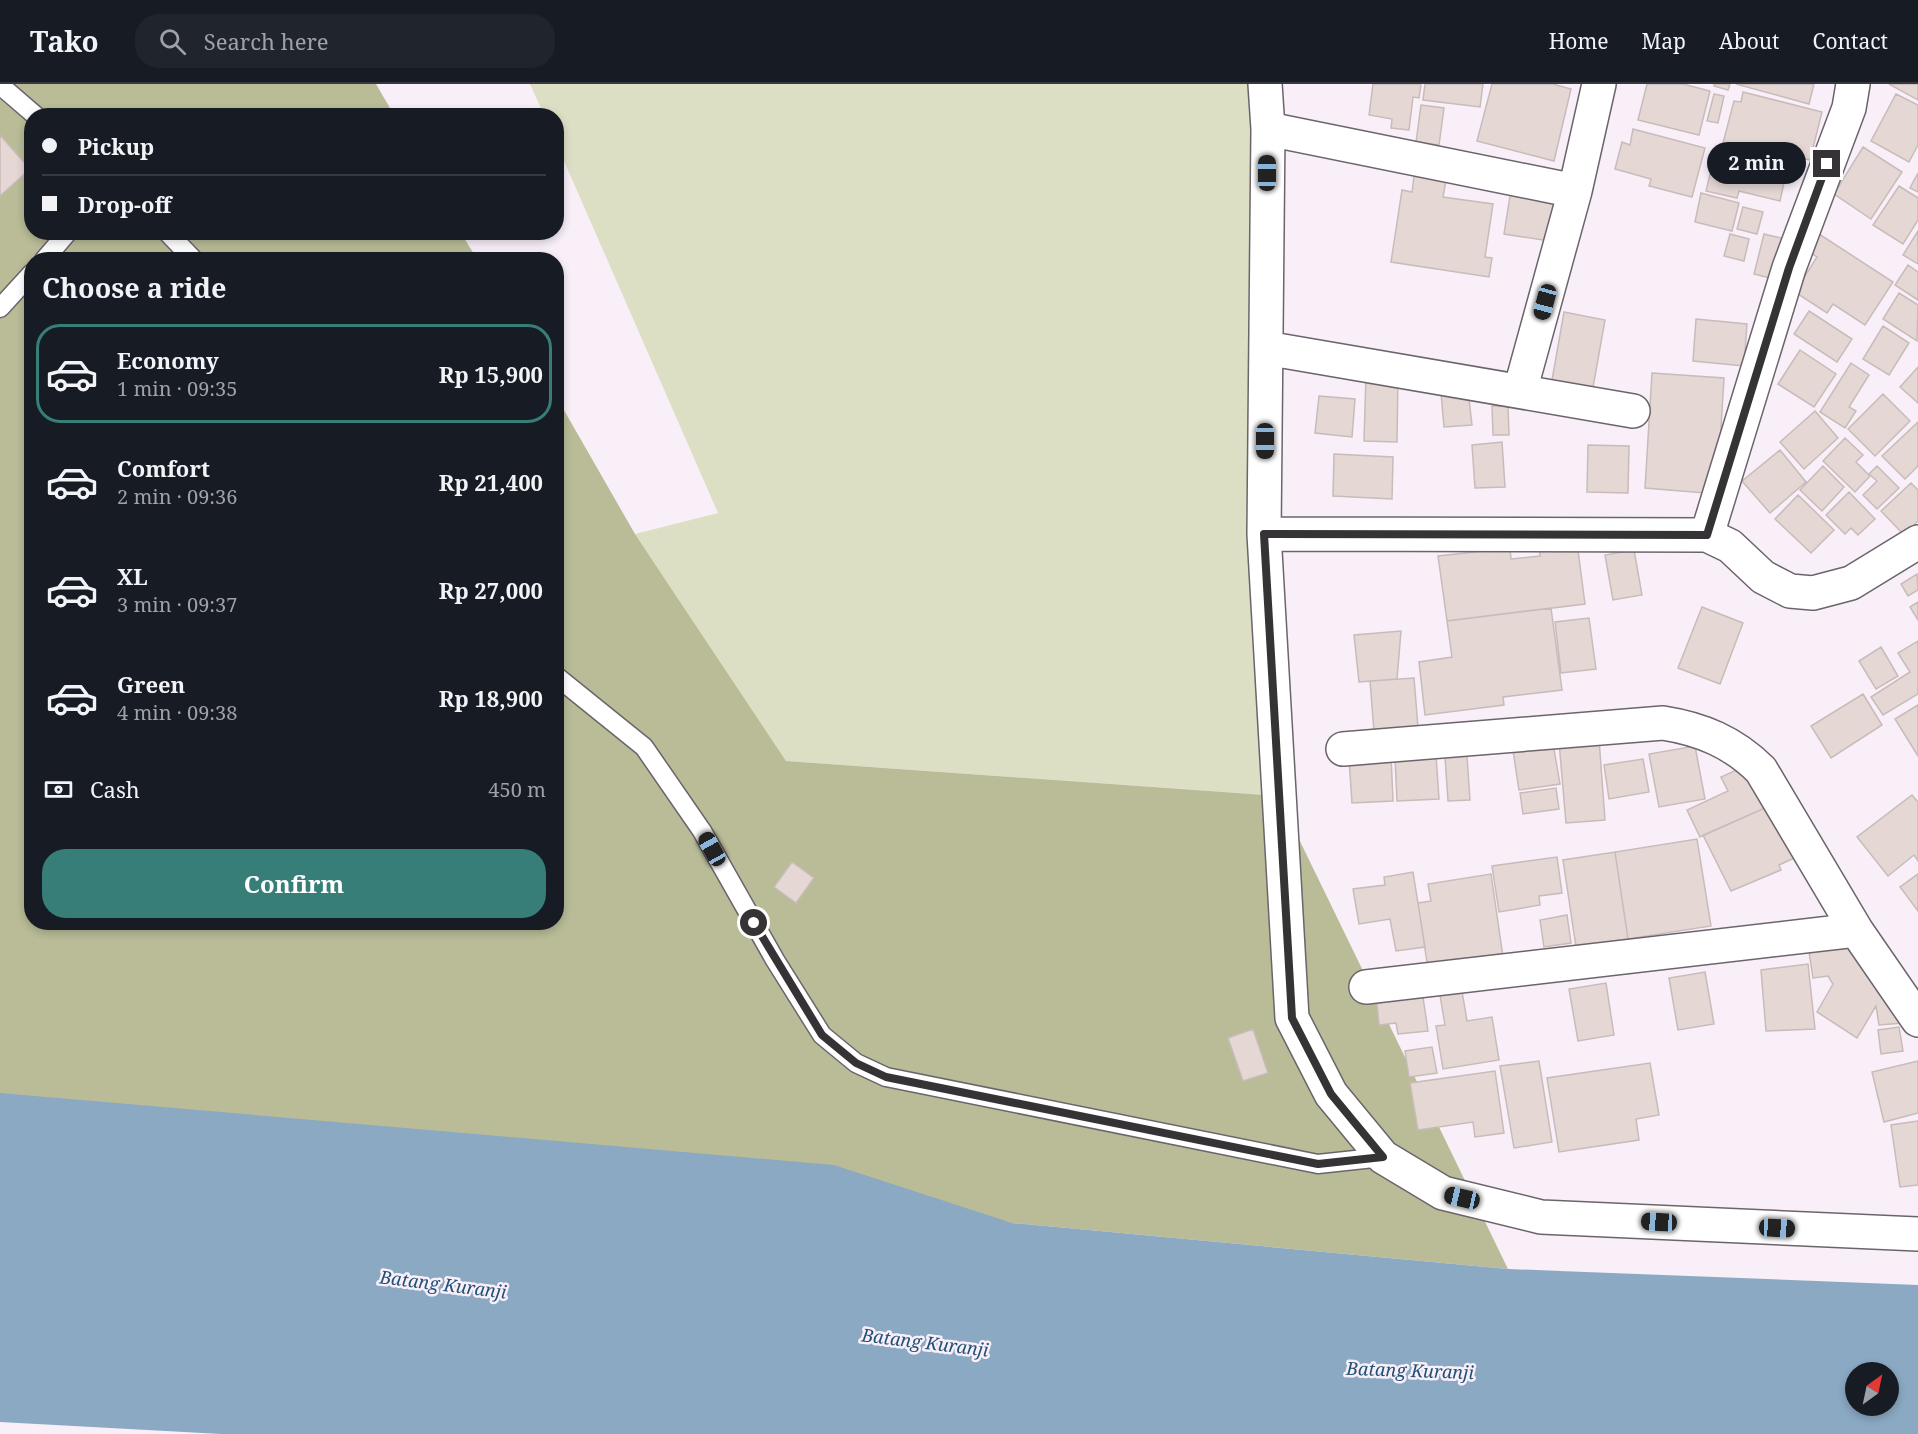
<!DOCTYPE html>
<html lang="en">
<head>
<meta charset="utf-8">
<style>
  :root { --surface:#171b24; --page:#20242c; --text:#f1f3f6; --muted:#9ea1a6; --line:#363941; --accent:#377e79 }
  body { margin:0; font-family:"Noto Serif",serif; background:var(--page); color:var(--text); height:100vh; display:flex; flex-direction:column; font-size:22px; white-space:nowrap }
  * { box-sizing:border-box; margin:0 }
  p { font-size:20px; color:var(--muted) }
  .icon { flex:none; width:33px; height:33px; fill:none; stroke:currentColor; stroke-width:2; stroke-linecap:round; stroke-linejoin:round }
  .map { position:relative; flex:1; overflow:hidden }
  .sheet { position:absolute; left:24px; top:168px; width:540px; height:678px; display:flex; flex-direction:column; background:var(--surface); border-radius:24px; box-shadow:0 3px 9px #0003 }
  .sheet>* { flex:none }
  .banner { position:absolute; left:24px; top:24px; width:540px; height:132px; border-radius:24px; box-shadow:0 3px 9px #0003; display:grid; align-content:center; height:132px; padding:0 18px; background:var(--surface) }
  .needle { width:39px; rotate:33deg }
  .tools { position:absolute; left:1845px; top:1278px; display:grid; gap:12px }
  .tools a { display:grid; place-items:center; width:54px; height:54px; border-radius:50%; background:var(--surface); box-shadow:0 3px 9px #0003; font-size:30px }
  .end { position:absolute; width:27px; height:27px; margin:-14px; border:8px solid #363336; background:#fff; box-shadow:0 0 0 3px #fff }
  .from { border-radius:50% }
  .bubble { position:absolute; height:42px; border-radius:21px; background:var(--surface); box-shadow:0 3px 9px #0003; font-size:20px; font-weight:700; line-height:42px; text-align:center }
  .car { position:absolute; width:18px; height:36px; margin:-18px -9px; border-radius:8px; box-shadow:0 0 4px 2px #0007; background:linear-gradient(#222 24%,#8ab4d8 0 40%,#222 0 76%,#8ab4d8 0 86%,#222 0) }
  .banner b { display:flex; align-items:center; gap:21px; height:57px; font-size:22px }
  .banner b+b { border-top:2px solid var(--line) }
  .banner i { width:15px; height:15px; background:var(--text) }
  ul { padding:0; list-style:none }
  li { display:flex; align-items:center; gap:18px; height:99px; margin:0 12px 9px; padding:0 6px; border:3px solid transparent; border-radius:24px }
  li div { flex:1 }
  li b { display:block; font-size:22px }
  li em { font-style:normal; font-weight:700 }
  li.on { border-color:var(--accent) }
  li>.icon { width:54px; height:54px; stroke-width:1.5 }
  h2 { padding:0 18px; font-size:27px; line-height:72px }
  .pay { display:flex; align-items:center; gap:15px; height:66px; padding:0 18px; font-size:22px }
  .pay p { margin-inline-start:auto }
  .button { display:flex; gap:12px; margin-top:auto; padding:12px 18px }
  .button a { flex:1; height:69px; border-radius:24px; background:var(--accent); color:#fff; font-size:24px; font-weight:700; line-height:69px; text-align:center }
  header { display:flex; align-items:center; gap:36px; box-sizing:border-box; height:84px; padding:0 30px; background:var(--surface); border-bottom:2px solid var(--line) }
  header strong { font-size:28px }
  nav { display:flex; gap:33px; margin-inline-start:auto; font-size:21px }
  .search { width:420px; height:54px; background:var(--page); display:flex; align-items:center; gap:15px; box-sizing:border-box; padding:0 21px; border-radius:24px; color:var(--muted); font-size:22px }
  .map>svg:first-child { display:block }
  .green { fill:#dddfc5 }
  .forest { fill:#b9bc97 }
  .water { fill:#8ba9c3; fill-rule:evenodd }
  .building { fill:#e4d7d4; stroke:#c8bbb9; stroke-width:1.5 }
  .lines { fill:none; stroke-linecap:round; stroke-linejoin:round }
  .service-casing { stroke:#6c646c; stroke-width:21 }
  .minor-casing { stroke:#6c646c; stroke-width:36 }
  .service { stroke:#fff; stroke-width:18 }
  .minor { stroke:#fff; stroke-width:33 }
  .route { stroke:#363336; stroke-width:8 }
  .labels { text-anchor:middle; stroke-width:5; stroke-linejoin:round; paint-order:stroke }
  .water-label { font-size:18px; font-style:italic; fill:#225176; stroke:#f8eff8 }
</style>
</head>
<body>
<header>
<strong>Tako</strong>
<div class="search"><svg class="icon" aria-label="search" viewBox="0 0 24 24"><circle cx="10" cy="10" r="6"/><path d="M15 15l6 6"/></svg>Search here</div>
<nav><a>Home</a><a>Map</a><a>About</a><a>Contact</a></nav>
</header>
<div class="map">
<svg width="1918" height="1350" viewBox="0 0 1918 1350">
  <rect width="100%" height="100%" fill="#f8eff8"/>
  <path class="green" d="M530,0H1262L1278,712L786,677L635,450L718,429L557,61L556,32L544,31Z"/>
  <path class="forest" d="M0,0H376L394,31L32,32V148L461,149L477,175L32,176V838H556L557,314L635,450L786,677L1278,712L1508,1185L1012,1139L0,1015Z"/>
  <path class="water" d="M0,1009L834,1081L1012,1139L1508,1185L1918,1201V1350H221L0,1338ZM1856,1288H1888V1322H1856Z"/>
  <path class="building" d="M1373,0H1421L1419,14L1413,13L1409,46L1391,44L1392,35L1369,31Z
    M1425,0H1483L1480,23L1423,16Z
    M1492,0H1553L1571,5L1554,77L1477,57Z
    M1647,0H1683L1710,7L1699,51L1638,36Z
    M1714,0H1730L1728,6L1714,2Z
    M1736,0H1814L1809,20Z
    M1889,0H1918V16Z
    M1743,8L1822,28L1810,76L1759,63L1757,68L1723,59L1734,17L1741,18Z
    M1714,10L1724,12L1718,39L1707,37Z
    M1896,10L1918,21V61L1909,78L1871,57Z
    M1421,21L1444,24L1439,61L1416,58Z
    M1633,45L1705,64L1692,113L1649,102L1651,95L1615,85L1622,58L1630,61Z
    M0,51L30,85L0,112Z
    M1717,62L1788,80L1780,117L1739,107L1737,114L1706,107Z
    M1863,63L1902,88L1871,135L1834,110Z
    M1918,89V108L1910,104Z
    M1414,92L1446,96L1443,113L1493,120L1485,173L1492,174L1489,193L1391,178L1402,106L1412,108Z
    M1899,102L1918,114V136L1903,160L1873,141Z
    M1511,106L1556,115L1549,157L1504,150Z
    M1701,109L1739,119L1732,147L1695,138Z
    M1743,123L1763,128L1757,150L1737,145Z
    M1918,147V180L1903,171Z
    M1730,150L1749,155L1744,177L1724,172Z
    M1764,150L1785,155L1774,195L1754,190Z
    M1819,150L1893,198L1865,241L1833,220L1827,229L1795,208L1817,173L1808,167Z
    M1908,181L1918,188V216L1895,201Z
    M1899,209L1918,221L1917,257L1883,235Z
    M1809,227L1852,255L1837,278L1794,250Z
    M1564,228L1605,236L1592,309L1551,302Z
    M1696,235L1747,240L1744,282L1693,277Z
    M1883,242L1909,259L1889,291L1863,275Z
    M1800,266L1836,290L1814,323L1778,300Z
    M1851,279L1869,291L1849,323L1856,327L1845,344L1820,328Z
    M1918,283V319L1900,303Z
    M1652,289L1724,294L1717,410L1645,404Z
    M1366,291L1398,292L1397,358L1364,357Z
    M1468,307L1472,341L1444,343L1441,309Z
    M1883,310L1910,337L1875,372L1848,345Z
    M1319,312L1355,315L1352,353L1315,349Z
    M1492,322H1508L1509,351H1493Z
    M1815,327L1838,354L1804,385L1780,358Z
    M1918,338V382L1905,395L1882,372Z
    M1845,354L1863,371L1856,378L1870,392L1855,408L1823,377Z
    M1502,358L1505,403L1475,404L1472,361Z
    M1588,361L1629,362L1628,409L1587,408Z
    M1780,366L1806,398L1770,429L1742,397Z
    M1334,370L1393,373L1392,415L1333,412Z
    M1823,382L1844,403L1822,427L1800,406Z
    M1877,382L1899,404L1877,425L1863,411L1877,397L1869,390Z
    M1911,399L1918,406V437L1904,451L1881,427Z
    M1849,408L1875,435L1858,451L1851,444L1845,450L1826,431Z
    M1798,411L1834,446L1811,469L1775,435Z
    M1576,451L1585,520L1447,537L1438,472L1484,467L1509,455L1511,475L1540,472L1538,455Z
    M1634,466L1642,511L1613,516L1605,471Z
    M1917,490L1918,506L1908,512L1901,500Z
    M1918,518V536L1910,523Z
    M1702,523L1743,539L1720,600L1678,584Z
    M1551,524L1562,606L1503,613L1504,621L1425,631L1419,578L1452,573L1447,537Z
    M1589,534L1596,585L1561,589L1555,538Z
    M1401,547L1397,595L1359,598L1354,551Z
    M1918,557V610L1883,631L1871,613L1910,588L1898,569Z
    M1881,563L1898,592L1876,605L1859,577Z
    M1414,594L1418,643L1374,647L1370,597Z
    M1863,610L1882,641L1831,674L1811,642Z
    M1918,621V672L1895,635Z
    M1552,654L1560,700L1519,706L1512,660Z
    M1599,655L1605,736L1566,739L1559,658Z
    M1695,662L1705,715L1659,723L1649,670Z
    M1436,671L1439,715L1397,717L1395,673Z
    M1391,672L1393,717L1352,719L1349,675Z
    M1467,672L1470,716L1448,717L1445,673Z
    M1643,675L1649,708L1609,715L1604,681Z
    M1752,679L1774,720L1700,753L1687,726L1728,707L1721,693Z
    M1556,704L1559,725L1523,730L1520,709Z
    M1912,711L1918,718V777L1914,771L1888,792L1857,753Z
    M1774,720L1799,772L1779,781L1781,786L1731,807L1703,751Z
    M1697,755L1711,842L1628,855L1615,768Z
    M1615,768L1628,855L1576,863L1563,776Z
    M1557,773L1562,809L1539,812L1540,821L1499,828L1492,782Z
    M792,778L814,794L796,819L774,803Z
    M1413,788L1425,863L1396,867L1390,835L1359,840L1353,805L1385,801L1384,793Z
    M1491,790L1503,873L1428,885L1418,819L1431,817L1428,800Z
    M1918,790V827L1900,803Z
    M1567,831L1571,859L1544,863L1540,836Z
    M1841,850L1903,939L1879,941L1876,922L1857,954L1817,928L1833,900L1828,892L1813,894L1807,855Z
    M1808,880L1815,945L1766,947L1761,886Z
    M1705,888L1714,940L1678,946L1669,894Z
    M1606,899L1614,951L1578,957L1569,905Z
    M1461,901L1467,937L1492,933L1499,976L1443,985L1436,942L1445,941L1439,905Z
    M1423,913L1428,947L1398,950L1396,939L1379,941L1377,919Z
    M1899,943L1903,967L1881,970L1878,946Z
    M1253,945L1268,989L1243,997L1228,954Z
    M1432,963L1437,989L1409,993L1405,967Z
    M1539,977L1552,1058L1514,1064L1500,982Z
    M1918,977V1029L1884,1038L1872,988Z
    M1650,979L1659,1031L1636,1035L1639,1056L1559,1068L1547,994Z
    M1495,987L1504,1049L1475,1053L1473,1038L1418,1046L1410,999Z
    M1918,1037V1101L1900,1103L1891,1041Z"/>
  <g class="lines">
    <defs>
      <path id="service" d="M0,1L36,32
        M167,148L194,176
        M44,176L68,148
        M0,224L32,189
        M556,592L644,663L702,747L775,876L822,951L856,979L886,993L1318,1080L1383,1073"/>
      <path id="minor" d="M1265,0L1268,45L1264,450L1292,934L1331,1010L1383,1073L1443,1109L1541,1133L1918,1150
        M1853,0L1849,24L1789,184L1707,451L1730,462L1763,493L1790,507L1813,509L1851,499L1918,458
        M1268,45L1575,107L1599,0
        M1266,264L1633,327
        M1520,307L1575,107
        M1264,450L1707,451
        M1343,665L1663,639C1701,645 1733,658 1761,686L1856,846L1918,936
        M1366,903L1856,846"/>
    </defs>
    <use href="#service" class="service-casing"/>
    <use href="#minor" class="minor-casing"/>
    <use href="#service" class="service"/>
    <use href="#minor" class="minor"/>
  </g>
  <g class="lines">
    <path class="route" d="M754,839L822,951L856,979L886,993L1318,1080L1383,1073L1331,1010L1292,934L1264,450L1707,451L1789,184L1827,80"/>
  </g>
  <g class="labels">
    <g class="water-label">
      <text transform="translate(443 1201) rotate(7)" y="6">Batang Kuranji</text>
      <text transform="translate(925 1259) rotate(7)" y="6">Batang Kuranji</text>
      <text transform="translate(1410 1287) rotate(2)" y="6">Batang Kuranji</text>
    </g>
  </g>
</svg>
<div class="tools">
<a><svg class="needle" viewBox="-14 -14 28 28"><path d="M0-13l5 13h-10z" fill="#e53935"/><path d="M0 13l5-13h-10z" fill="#9ea1a6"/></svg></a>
</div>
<i class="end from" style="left:754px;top:839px"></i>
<i class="end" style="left:1827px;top:80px"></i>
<div class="bubble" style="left:1707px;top:58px;width:99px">2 min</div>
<i class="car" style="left:1267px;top:89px;rotate:0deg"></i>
<i class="car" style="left:1545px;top:218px;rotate:195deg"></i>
<i class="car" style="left:1265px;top:357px;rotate:180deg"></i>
<i class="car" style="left:712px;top:765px;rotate:331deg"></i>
<i class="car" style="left:1462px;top:1114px;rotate:283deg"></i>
<i class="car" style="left:1659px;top:1138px;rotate:273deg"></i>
<i class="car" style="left:1777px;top:1144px;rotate:93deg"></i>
<div class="banner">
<b><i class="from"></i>Pickup</b>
<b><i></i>Drop-off</b>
</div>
<section class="sheet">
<h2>Choose a ride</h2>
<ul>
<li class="on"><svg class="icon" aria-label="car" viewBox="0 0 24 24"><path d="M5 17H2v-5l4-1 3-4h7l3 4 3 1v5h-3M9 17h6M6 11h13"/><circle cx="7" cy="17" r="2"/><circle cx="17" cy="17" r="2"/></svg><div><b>Economy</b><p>1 min · 09:35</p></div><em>Rp 15,900</em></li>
<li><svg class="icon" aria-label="car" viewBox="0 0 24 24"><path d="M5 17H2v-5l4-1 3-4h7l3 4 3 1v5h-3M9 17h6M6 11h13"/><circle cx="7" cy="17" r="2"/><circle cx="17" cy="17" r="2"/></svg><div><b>Comfort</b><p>2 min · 09:36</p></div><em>Rp 21,400</em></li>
<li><svg class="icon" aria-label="car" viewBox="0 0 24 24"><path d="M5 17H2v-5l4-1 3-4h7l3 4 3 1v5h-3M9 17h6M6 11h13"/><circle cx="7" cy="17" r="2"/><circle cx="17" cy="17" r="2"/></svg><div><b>XL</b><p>3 min · 09:37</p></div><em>Rp 27,000</em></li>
<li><svg class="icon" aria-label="car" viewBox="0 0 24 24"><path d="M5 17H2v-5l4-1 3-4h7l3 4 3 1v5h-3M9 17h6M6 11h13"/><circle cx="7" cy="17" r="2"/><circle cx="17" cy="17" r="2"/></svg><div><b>Green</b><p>4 min · 09:38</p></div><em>Rp 18,900</em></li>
</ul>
<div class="pay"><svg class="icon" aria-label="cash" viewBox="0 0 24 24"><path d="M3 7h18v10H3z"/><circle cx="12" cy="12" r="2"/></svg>Cash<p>450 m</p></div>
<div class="button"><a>Confirm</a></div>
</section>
</div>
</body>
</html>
